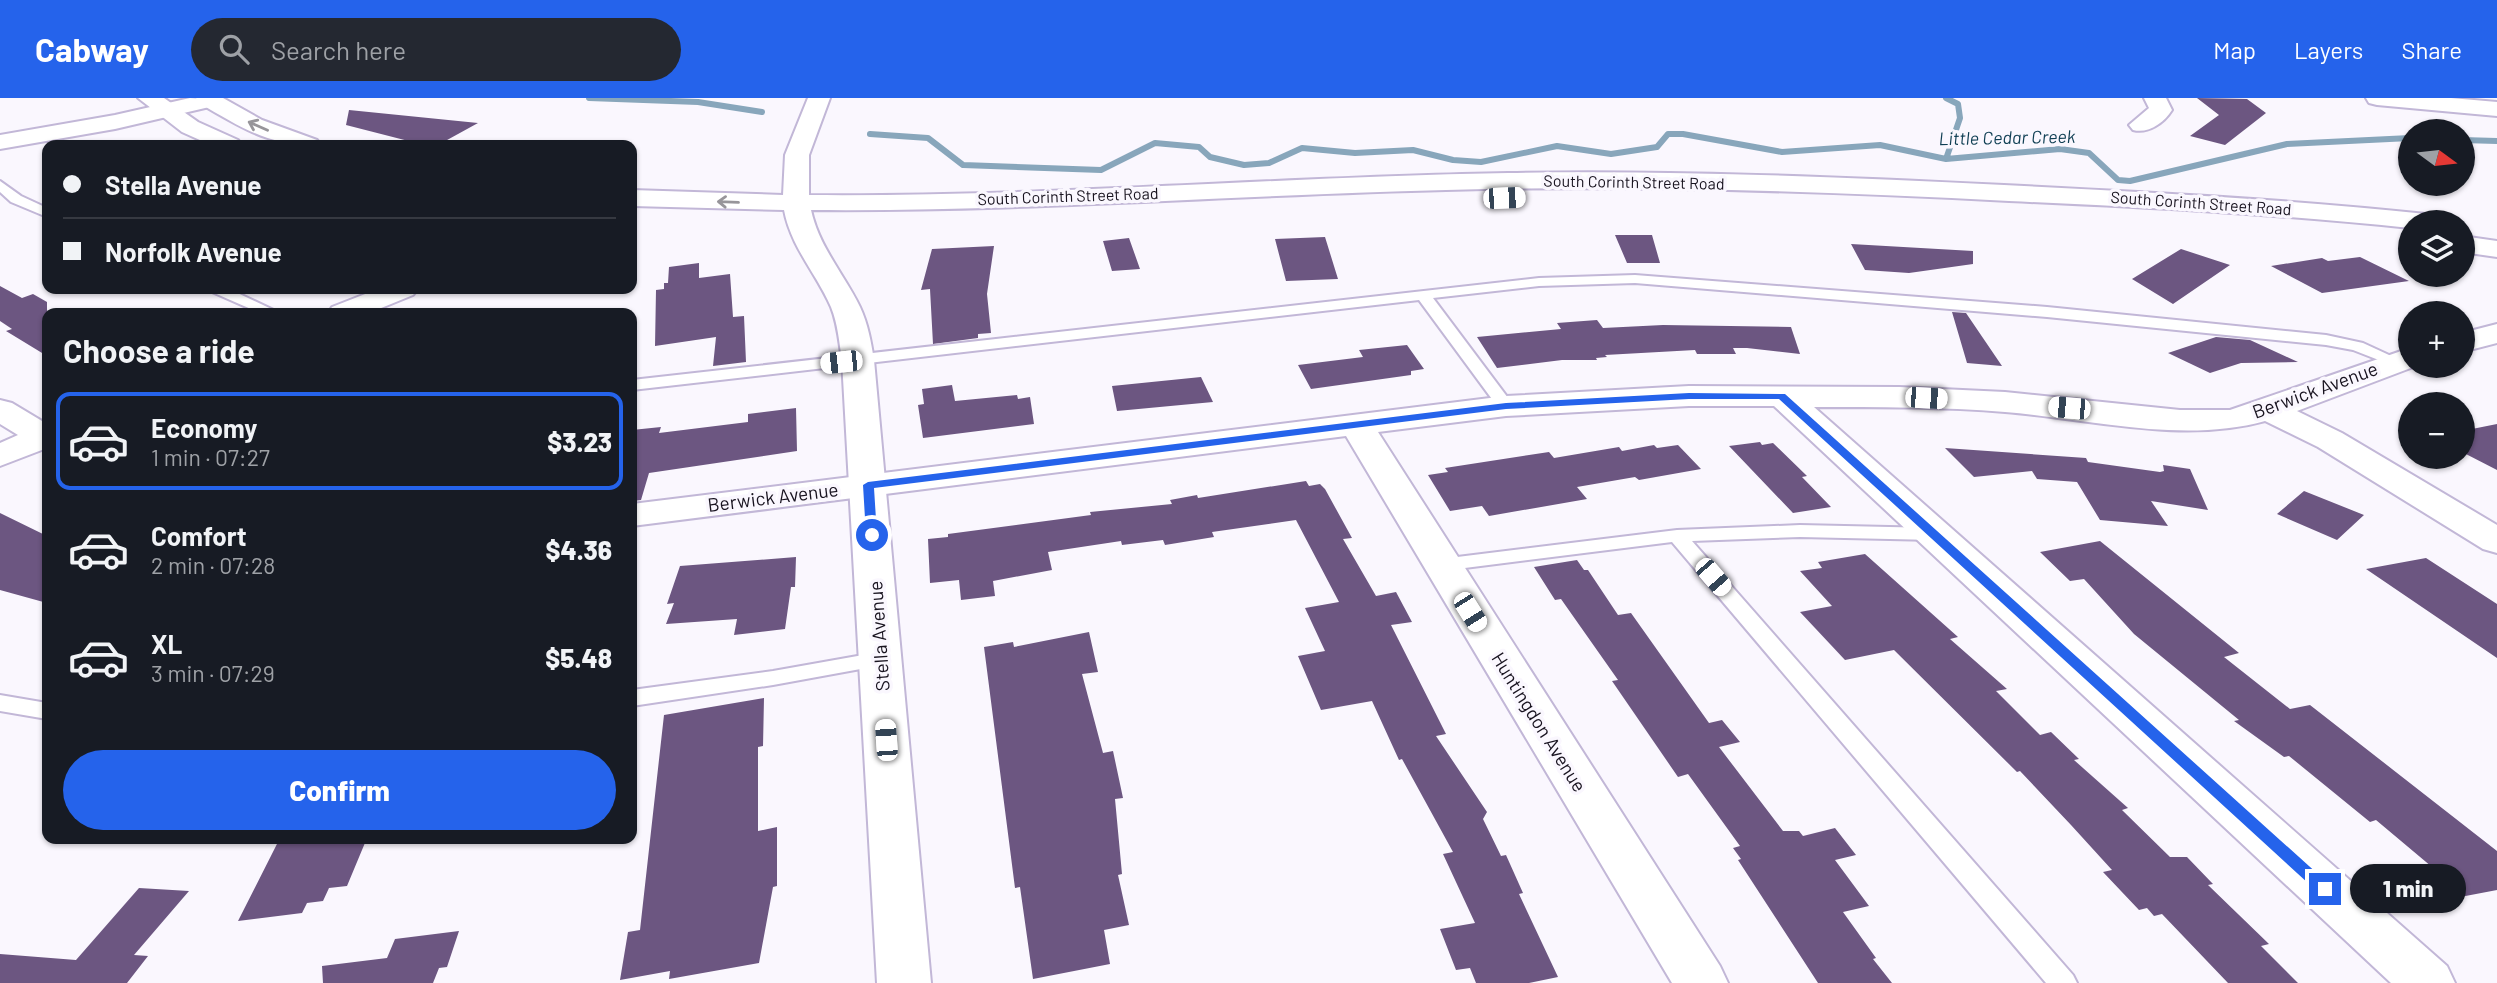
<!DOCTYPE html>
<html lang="en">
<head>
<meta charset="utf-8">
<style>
  :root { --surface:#171b24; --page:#242831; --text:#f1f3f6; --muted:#9ea1a6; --line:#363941; --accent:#2563eb }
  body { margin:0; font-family:Barlow,sans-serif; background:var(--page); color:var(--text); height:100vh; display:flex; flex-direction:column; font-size:26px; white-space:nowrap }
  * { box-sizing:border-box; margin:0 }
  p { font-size:23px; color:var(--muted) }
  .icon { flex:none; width:38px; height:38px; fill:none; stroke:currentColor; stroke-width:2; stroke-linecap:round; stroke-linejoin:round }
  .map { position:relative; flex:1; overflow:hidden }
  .details { position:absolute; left:42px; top:210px; width:595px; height:536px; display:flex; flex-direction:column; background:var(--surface); border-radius:14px; box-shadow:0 2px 5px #0004 }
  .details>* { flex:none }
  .guide { position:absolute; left:42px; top:42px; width:595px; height:154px; border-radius:14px; box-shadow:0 2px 5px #0004; display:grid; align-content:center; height:154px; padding:0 21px; background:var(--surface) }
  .needle { width:46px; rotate:105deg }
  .buttons { position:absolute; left:2398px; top:21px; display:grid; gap:14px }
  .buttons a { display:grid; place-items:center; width:77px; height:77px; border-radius:50%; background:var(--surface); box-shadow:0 2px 5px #0004; font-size:35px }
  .end { position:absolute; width:32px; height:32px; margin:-16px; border:9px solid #2563eb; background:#fff; box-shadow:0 0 0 4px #fff }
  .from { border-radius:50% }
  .bubble { position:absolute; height:49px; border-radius:24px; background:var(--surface); box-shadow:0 2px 5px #0004; font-size:23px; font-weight:800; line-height:49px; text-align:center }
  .car { position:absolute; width:21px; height:42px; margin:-21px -10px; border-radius:9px; box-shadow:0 0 5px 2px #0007; background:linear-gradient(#fff 24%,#345 0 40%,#fff 0 76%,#345 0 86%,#fff 0) }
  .guide b { display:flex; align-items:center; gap:24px; height:66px; font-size:26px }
  .guide b+b { border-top:2px solid var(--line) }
  .guide i { width:18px; height:18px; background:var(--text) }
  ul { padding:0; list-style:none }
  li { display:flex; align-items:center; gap:21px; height:98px; margin:0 14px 10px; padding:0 7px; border:4px solid transparent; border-radius:14px }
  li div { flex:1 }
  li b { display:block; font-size:26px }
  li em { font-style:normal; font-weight:800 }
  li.on { border-color:var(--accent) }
  li>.icon { width:63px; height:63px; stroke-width:1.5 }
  h2 { padding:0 21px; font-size:32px; line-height:84px }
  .cta { display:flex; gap:14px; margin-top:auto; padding:14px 21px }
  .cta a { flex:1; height:80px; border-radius:42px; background:var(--accent); color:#fff; font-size:28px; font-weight:800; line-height:80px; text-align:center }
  header { display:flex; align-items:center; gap:42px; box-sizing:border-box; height:98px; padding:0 35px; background:var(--accent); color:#fff }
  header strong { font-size:33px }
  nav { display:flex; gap:38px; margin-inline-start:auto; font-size:24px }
  .search { width:490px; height:63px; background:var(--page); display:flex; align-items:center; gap:18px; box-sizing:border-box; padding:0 24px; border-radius:38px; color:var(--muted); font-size:26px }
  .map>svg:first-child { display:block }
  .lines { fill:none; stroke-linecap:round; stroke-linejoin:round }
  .stream { stroke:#88a6bb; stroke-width:6 }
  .building { fill:#6c5681 }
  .lane-casing { stroke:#c2b7d7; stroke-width:4 }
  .street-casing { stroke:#c2b7d7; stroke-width:4 }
  .secondary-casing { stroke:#c2b7d7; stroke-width:4 }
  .lane { fill:#fff; fill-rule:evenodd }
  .street { fill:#fff; fill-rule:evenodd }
  .secondary { fill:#fff; fill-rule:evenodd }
  .oneway { stroke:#97959a }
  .route { fill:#2563eb }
  .labels { text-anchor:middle; stroke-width:7; stroke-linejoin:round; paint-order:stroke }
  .far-street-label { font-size:16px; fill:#18131f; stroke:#faf7fe }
  .far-water-label { font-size:18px; font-style:italic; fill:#0f3e53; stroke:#faf7fe }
  .street-label { font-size:19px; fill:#18131f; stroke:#faf7fe }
</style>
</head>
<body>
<header>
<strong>Cabway</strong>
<div class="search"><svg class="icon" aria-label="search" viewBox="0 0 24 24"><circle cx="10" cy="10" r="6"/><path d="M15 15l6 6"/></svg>Search here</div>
<nav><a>Map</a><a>Layers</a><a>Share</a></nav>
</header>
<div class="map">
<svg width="2497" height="885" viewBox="0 0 2497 885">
  <rect width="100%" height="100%" fill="#faf7fe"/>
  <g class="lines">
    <path class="stream" d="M589,0L698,4L762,14
      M1946,0L1958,6L1960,20L1946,61
      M870,36L928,40L963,67L1101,72L1155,45L1199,49L1210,59L1244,67L1269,65L1302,50L1355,55L1413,52L1453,62L1481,64L1557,48L1611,56L1657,49L1668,36H1683L1782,54L1880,47L1946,61L2060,51L2089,55L2118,82L2130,83L2287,46L2410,40
      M2462,42L2497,43"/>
  </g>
  <path class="building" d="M2197,0L2247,1L2266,15L2225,47L2190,38L2219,17Z
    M349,12L478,25L438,47H424L346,27Z
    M1615,137H1652L1660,165H1627Z
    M1325,139L1338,181L1286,183L1275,141Z
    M1129,140L1140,171L1112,173L1103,143Z
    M1851,146L1973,153V166L1909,175L1865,172Z
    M994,148L987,196L991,235L978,236V240L933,246L930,191L921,192L932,151Z
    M2181,151L2230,167L2173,206L2132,181Z
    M2360,159L2409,183L2322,195L2271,168L2322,160L2328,163Z
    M699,165V180L730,176L733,219L744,218L746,264L713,268L716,239L655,248L656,192L664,191V185H668L669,169Z
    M0,188L22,200L33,196L47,204V258L6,233L12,231L0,223Z
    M1952,214L1966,215L2002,268L1967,265Z
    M1597,222L1603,230L1663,227L1791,229L1800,256L1747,250H1733L1736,256H1697L1695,252L1605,257L1607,259L1596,260L1597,262H1562L1497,270L1477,239L1561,231L1557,225Z
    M2216,239L2250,242L2298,264L2241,265L2210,275L2168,255Z
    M1407,247L1424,271L1411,273V277L1311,291L1298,267L1363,259L1359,252Z
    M1201,279L1213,304L1117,313L1112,288Z
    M952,287L955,303L1017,297L1018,301L1030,299L1034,326L923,340L918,307L924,306L922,291Z
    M796,310L797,353L649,375L641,402L632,403V332L661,329L659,335L748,324V316Z
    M2497,326V372L2462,354V333Z
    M1760,344L1762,347L1773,345L1807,378L1802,379L1831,409L1793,415L1729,348Z
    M1654,347L1657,350L1678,347L1701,371L1639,382L1635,379L1577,389L1587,401L1489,418L1482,408L1450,413L1428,377L1448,374L1445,370L1549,354L1554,360L1619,349L1622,353Z
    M1945,350L2086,360L2088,364L2160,374L2164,373L2163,367L2190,371L2208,412L2151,403L2168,428L2100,422L2077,384L2037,381L2032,373L1974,379Z
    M1306,383L1309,388L1320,386L1325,391L1352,440L1343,441L1376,498L1396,494L1412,524L1391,527L1446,636L1436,638L1487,714L1483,721L1501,758L1506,757L1523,795L1519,796L1558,879L1529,885H1476L1470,870L1456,872L1440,831L1475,825L1443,756L1453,754L1402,661L1399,662L1372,603L1321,612L1298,558L1325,553L1305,510L1339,504L1296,422L1212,434L1214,439L1165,447L1163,442L1122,447L1121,443L1048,454L1052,472L993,483L995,498L961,502L959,482L930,485L928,441L948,439V436L1091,417L1090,414L1172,406L1170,402L1197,397L1198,400Z
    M2304,393L2364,417L2337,442L2277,416Z
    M0,415L47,438V505L0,492Z
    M2100,443L2239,555L2224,559L2290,611L2310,607L2497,753V792L2455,800L2421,772L2432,769L2376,722L2370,724L2289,658L2284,659L2234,623L2239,622L2134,536L2084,481L2070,483L2040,454Z
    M1865,456L1958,539L1950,541L2007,591L1996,593L2040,637L2051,634L2079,661L2074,662L2128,710L2122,712L2170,759H2187L2213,786L2208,787L2269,846L2261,848L2298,885H2228L2162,816L2154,818L2147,810L2139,812L2103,774L2112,772L2071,727L2020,673L2017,674L1894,552L1845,562L1800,514L1832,508L1800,473L1822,470L1818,464Z
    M796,459L795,489H791L785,531L734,537L737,521L666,526L674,505L667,506L680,468Z
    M2426,460L2497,506V560L2366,471Z
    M1577,462L1584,472H1588L1618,517L1631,515L1709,625L1722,622L1740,644L1719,649L1783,733H1799L1803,738L1835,730L1856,757L1835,762L1869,808L1843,814L1876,860L1873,861L1892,885H1818L1738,762L1741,761L1733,750L1740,748L1688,676L1678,679L1612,583L1618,582L1561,501L1555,502L1534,469Z
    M1089,534L1098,574L1082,576L1103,655L1113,653L1123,700L1115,701L1122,776L1118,777L1129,827L1104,832L1110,866L1033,881L1020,789L1015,790L984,549L1013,544L1014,549Z
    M764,600L763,648L758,649V733L777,729V788L773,789L759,865L669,881L670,873L620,882L628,834L640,832L664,617Z
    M280,740H367L347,788L329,790L323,803L307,805L302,815L238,823Z
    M139,790L189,793L134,857L148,858L127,885H0V856L76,862Z
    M459,833L447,869L439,870L433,885H323L322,868L387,860L395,841Z"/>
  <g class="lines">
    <defs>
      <path id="lane" d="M0,83L21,98L47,110V119L11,104L0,94Z
        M1635,177L2047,209L2326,237L2363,245L2402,263L2394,268L2353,252L2326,247L2047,219L1635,185L1539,188L1433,200L1514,308L1506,313L1500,312L1419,202L632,292V282L1539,180Z
        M210,191H229L280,215H260L212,194Z
        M1800,427L1934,430L1944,436L1934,442L1800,439L1692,443L2073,877L2077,885H2046L1672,444L1441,473L1434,471L1431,467L1434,463L1441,461L1677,432Z
        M880,554L888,556L891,561L888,566L773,587L632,608V592L773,573Z
        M0,597L47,605V621L0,613Z"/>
      <path id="street" d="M190,0L221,2L218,7L115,31L0,51V37L115,17Z
        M2144,0H2166L2172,12C2164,25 2148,36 2133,32L2129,27L2149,10Z
        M2366,0H2451L2497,4V18L2377,7L2369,5Z
        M378,191H418L413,197L369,215H328L332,209Z
        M2497,226V245L2462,254V235Z
        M2410,250V268H2416L2297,313L2342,335L2497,427V455L2483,451L2318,349L2265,323C2183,346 2089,321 2005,314C1942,309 1878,309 1814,309L2447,868L2455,885H2391L1774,308H1689L1506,318L1378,334L1720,868L1728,885H1672L1346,338L632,428V406L1506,298L1689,288L1899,289L2005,294L2180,312H2230Z
        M0,302L12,305L47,326V350L0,368V345L18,337L0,326Z"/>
      <path id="secondary" d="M138,0H164L198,24L238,42L242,47H211L182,34Z
        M196,0H223L262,22L317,42L321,47C270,49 242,30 199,5Z
        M808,0H830L809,57V97C1042,99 1275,79 1508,75C1674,72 1839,79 2004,87C2145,94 2286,101 2426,116L2435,118L2439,124H2410V130C2276,116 2143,109 2009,103C1821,93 1634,87 1446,92C1234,97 1022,114 811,112C819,149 844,176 860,209C868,226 871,244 874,262L931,885H877L842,262C839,244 838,226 831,209C816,175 791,149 784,112L632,108V92L783,97L785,57Z
        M2462,138L2497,143V159L2462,154Z"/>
    </defs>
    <use href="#lane" class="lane-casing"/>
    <use href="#street" class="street-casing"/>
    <use href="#secondary" class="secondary-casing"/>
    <use href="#lane" class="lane"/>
    <use href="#street" class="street"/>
    <use href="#secondary" class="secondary"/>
  </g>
  <defs><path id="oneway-shaft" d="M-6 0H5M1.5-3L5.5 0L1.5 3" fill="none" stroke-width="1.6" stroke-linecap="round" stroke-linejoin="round" transform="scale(1.75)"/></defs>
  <g class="oneway">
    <use href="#oneway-shaft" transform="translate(258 28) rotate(-156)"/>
    <use href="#oneway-shaft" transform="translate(728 104) rotate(-178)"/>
  </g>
  <path class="route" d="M1689,295L1785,296L2330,787L2332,791L2330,796H2320L1779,301H1689L1506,311L874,390L877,437L872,440L866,437L863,387L868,384L1506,305Z"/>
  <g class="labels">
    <g class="far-street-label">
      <text transform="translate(1634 84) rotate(1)" y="6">South Corinth Street Road</text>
      <text transform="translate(1068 98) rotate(-2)" y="6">South Corinth Street Road</text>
      <text transform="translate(2201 105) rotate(4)" y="6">South Corinth Street Road</text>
    </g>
    <g class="far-water-label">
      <text transform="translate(2007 40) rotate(-1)" y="6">Little Cedar Creek</text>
    </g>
    <g class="street-label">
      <text transform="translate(2315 292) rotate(-20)" y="7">Berwick Avenue</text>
      <text transform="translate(773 399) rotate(-7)" y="7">Berwick Avenue</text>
      <text transform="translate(879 538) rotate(-94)" y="7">Stella Avenue</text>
      <text transform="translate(1539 624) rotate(58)" y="7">Huntingdon Avenue</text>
    </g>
  </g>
</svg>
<div class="buttons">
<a><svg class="needle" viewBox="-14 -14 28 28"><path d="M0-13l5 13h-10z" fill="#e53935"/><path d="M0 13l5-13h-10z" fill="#9ea1a6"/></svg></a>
<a><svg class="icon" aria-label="layers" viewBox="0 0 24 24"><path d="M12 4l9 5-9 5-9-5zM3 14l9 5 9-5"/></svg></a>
<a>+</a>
<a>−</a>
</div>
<i class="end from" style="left:872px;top:437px"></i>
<i class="end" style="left:2325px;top:791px"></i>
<div class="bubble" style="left:2350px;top:766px;width:116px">1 min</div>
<i class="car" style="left:1504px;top:100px;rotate:88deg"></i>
<i class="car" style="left:841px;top:264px;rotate:264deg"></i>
<i class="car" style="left:1926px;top:300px;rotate:93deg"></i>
<i class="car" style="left:2069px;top:310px;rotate:275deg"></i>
<i class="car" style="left:1713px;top:479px;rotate:139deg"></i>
<i class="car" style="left:1470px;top:514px;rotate:148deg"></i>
<i class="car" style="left:886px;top:642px;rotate:356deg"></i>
<div class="guide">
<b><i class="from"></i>Stella Avenue</b>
<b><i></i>Norfolk Avenue</b>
</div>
<section class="details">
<h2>Choose a ride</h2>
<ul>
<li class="on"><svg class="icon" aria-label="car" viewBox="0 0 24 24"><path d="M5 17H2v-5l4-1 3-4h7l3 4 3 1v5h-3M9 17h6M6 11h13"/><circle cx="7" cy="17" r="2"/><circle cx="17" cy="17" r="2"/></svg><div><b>Economy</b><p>1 min · 07:27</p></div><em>$3.23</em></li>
<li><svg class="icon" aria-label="car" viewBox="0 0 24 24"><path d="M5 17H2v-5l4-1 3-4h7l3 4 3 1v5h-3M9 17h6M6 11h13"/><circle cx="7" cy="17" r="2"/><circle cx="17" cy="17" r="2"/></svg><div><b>Comfort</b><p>2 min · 07:28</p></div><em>$4.36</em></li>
<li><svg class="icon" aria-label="car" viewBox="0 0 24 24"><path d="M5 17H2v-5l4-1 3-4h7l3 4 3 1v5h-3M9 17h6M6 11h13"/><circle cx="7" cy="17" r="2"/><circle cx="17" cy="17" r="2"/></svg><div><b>XL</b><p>3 min · 07:29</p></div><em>$5.48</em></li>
</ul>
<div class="cta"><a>Confirm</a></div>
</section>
</div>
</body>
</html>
